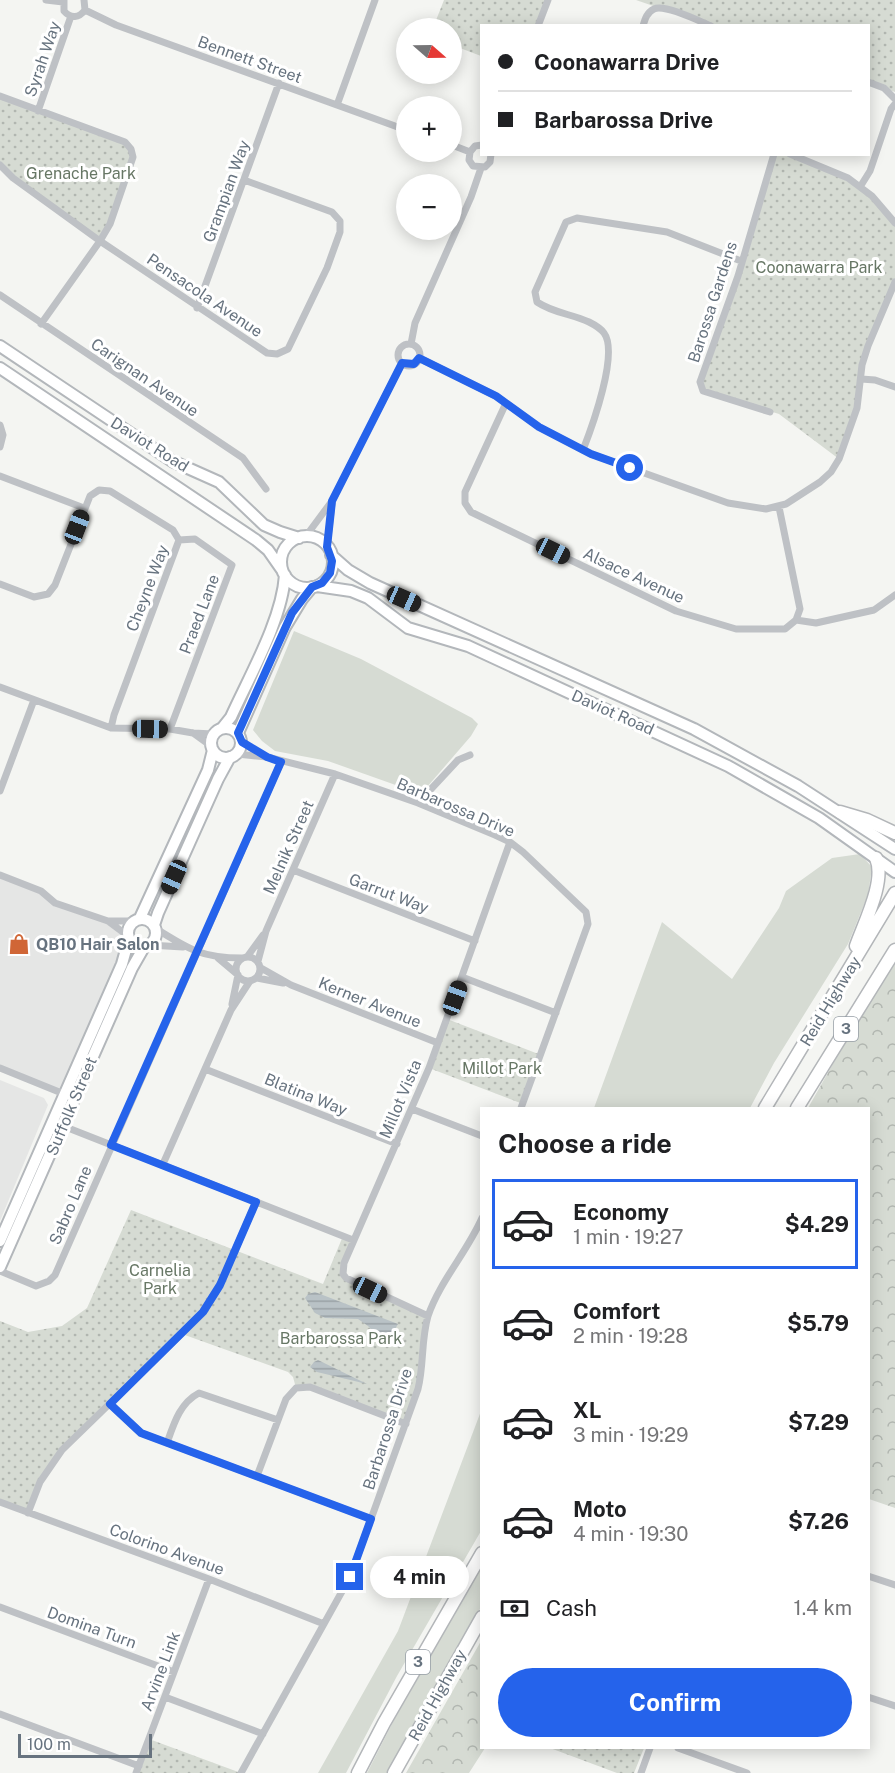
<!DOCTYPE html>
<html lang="en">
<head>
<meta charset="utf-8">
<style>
  :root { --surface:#fff; --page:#f2f2f2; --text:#202124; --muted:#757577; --line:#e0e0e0; --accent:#2563eb }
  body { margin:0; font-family:"Public Sans",sans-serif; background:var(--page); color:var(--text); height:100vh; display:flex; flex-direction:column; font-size:22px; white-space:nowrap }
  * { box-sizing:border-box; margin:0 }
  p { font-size:20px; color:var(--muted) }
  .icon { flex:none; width:33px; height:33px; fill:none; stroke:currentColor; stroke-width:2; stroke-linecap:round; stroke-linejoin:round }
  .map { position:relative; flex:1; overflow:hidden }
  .panel { position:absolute; left:480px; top:1107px; width:390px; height:642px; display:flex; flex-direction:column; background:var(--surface); border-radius:0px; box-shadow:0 3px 15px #0003 }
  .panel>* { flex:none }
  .hud { position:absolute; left:480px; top:24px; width:390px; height:132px; border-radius:0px; box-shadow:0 3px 15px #0003; display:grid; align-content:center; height:132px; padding:0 18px; background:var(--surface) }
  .needle { width:39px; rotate:110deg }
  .fabs { position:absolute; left:396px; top:18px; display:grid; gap:12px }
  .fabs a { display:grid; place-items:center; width:66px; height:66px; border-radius:50%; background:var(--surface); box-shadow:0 3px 15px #0003; font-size:30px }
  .scale { position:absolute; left:18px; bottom:15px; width:134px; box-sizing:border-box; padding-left:6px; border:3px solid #67737f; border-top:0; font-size:16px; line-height:21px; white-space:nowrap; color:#67737f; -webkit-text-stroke:4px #fff; paint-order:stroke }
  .end { position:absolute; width:27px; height:27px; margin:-14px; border:8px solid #2563eb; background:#fff; box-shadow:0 0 0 3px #fff }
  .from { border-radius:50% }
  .bubble { position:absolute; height:42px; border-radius:21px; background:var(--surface); box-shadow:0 3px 15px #0003; font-size:20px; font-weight:700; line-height:42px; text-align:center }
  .car { position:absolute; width:18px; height:36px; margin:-18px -9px; border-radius:8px; box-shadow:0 0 4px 2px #0007; background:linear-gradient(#222 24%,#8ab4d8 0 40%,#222 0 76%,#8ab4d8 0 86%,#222 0) }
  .hud b { display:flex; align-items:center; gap:21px; height:57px; font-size:22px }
  .hud b+b { border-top:2px solid var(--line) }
  .hud i { width:15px; height:15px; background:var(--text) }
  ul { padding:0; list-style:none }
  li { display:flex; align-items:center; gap:18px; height:90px; margin:0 12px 9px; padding:0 6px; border:3px solid transparent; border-radius:0px }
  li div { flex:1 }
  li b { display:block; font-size:22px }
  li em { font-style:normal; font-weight:700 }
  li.current { border-color:var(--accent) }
  li>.icon { width:54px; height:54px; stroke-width:1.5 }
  h2 { padding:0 18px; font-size:27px; line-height:72px }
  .pay { display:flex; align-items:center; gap:15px; height:66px; padding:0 18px; font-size:22px }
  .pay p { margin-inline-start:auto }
  .primary-button { display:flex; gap:12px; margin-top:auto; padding:12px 18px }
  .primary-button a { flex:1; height:69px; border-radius:36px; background:var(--accent); color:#fff; font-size:24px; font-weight:700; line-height:69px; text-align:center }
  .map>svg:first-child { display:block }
  .built { fill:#e5e6e5 }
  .grass { fill:#d6dbd3 }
  .forest { fill:url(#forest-crowns) }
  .park { fill:url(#park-dots) }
  .water { fill:url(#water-rules) }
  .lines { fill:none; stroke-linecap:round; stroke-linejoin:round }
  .secondary-casing { stroke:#b3b7bb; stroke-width:14 }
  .highway-casing { stroke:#b3b6b9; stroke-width:15 }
  .street { stroke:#bec1c5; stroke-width:7 }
  .secondary { stroke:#fff; stroke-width:10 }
  .highway { stroke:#fff; stroke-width:12 }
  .route { stroke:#2563eb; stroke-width:8 }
  .labels { text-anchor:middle; stroke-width:6; stroke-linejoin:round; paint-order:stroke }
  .shield { fill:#fff; stroke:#959da5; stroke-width:1.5 }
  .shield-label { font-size:15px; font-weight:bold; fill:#67737f }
  .street-label { font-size:16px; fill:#67737f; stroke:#fff }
  .park-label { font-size:16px; fill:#677765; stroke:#fff }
  .poi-label { font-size:16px; font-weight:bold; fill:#67737f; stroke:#fff; text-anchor:start }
</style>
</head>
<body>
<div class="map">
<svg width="895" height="1773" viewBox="0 0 895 1773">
  <defs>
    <pattern id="forest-crowns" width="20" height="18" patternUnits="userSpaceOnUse" patternTransform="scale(1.5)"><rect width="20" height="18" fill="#d6dbd3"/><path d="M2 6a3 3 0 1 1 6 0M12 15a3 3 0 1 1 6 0" fill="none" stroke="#b1b6b0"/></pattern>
    <pattern id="park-dots" width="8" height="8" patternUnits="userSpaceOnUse" patternTransform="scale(1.5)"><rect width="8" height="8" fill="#d6dbd3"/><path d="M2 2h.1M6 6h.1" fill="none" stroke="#b1b6b0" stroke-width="1.8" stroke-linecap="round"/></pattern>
    <pattern id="water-rules" width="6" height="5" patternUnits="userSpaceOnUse" patternTransform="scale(1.5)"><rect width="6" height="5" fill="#b9c2c6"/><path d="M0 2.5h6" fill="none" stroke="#9aa2a6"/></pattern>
  </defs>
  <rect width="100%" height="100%" fill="#f4f5f2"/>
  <path class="built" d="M0,875L41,891L55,903L108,921L128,936L64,1094L0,1068Z
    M0,1080L44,1098L48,1105L0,1221Z"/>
  <path class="grass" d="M294,631L361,659L472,718L478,724L471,736L421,794L328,761L275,751L262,741L253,730Z
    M860,854L872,867L868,895L848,944L774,1063L750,1108H594L662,922L732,979L779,908L786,891L832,858Z
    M481,1411V1531L397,1676L346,1773H318L398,1631Z
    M481,1568V1607L389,1773H367L394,1720Z"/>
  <path class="forest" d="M895,954V1508L869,1499L868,1108H808Z
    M481,1641L482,1748H485L469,1773H406Z"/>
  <path class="park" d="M444,0H548L538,25L482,26L481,56L452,45V28H433Z
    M636,0H895V92L869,83L868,26L708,25Z
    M0,96L125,142L133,157L100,241L0,165Z
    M774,155H790L860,187L895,223V282L868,346L857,408L839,459L779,414L703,391L702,381Z
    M447,1019L541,1055L523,1104L429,1068Z
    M131,1210L323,1284L343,1236L353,1240L343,1274L428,1316L423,1358L406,1424L311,1387L296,1388L293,1377L288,1372L182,1334L53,1460L28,1513L0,1502V1321L28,1332L62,1326L87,1308Z
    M149,1739L241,1773H136Z
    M550,1748H644L634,1773H617Z"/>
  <path class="water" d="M315,1292L398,1324L390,1338L374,1332L368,1326L358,1319L325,1318L315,1313L305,1298L308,1294Z
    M318,1360L367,1384L317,1372L310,1367L314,1362Z"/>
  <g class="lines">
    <defs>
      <path id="secondary" d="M0,346L172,461L219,482L264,525L280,532L299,538
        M0,368L256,540L268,550L282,570
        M281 562a26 26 0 1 1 52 0a26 26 0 1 1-52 0Z
        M331,555L348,570L370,583L694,729L798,786L895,849
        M317,586L351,591L368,598L408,628L468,646L728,766L819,818L895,872
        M223,727L231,717C250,675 282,620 285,575
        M211 743a15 15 0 1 1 30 0a15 15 0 1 1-30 0Z
        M238,733L285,627L302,599L312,587
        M140,918L208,770L213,750
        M128 933a14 14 0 1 1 28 0a14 14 0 1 1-28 0Z
        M154,925L158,913L218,779L230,757
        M0,1241L122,964L129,939
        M0,1267L132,968L144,947"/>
      <path id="highway" d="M840,812L867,820L895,833
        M856,946C864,923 886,881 876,858
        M765,1108L895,893
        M797,1108L895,950
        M358,1773L384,1723L482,1553
        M394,1773L482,1617"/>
    </defs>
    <use href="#secondary" class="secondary-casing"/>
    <use href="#highway" class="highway-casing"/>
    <path class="street" d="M46,0L63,2
      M64,0V11C71,19 79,18 85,10L84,0
      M85,10L116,25L406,130
      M538,26L548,0
      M643,26C645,19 647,12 654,9C665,4 699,21 711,26
      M868,82L884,88L895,99
      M0,96L125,142L131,149L133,157L110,224L100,241L41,324
      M337,105L375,0
      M38,111L71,16
      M452,145L470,152
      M482,145L475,146L470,152L469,160L473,166L485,167L490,162L491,154
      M790,154L848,178L872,196L895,223
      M0,165L13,178L100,241L267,353L277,354L288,349L327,268L340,232V221L332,212L244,180
      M860,187L870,171L891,109L895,104
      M0,295L243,458L266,489
      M197,308L279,83
      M411,344L415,323L471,197L481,168
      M398 355a11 11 0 1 1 22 0a11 11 0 1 1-22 0Z
      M419,358L496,396L539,427L591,454L728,503L766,509L786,504L820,482L831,472L839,459L857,408L862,365L868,346L895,282
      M861,379L875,380L895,387
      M506,403L465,492V503L471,512L676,611L736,629H785L796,620L800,609L779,507
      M770,412L703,391L700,382L738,276L774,154
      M0,425L3,435L0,447
      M583,450C592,427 619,353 604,333C601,329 593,324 589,322C572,314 553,313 537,302L535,292L566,222L577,218L667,232L741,261
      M0,476L84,508
      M306,536L332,501L402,363
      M327,547L332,503
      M0,584L34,597L48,594L55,585L90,496L99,490L110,491L173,530L179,540L114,715L111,728
      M796,620L816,623L874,610L895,595
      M0,687L111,728L170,729L193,733L213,734
      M170,729L232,565L195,539L179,540
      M193,733L211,746
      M242,743L265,756
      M237,754L267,757L335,774L418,803L495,835L510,842L523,852L586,912L588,924L521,1108
      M0,791L34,700
      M418,803L458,760L470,755
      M293,870L475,941
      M0,875L41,891L55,903L108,921L128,936
      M108,921H133
      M155,928C188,949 202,958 242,958
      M149,945L183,947
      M236 969a12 12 0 1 1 24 0a12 12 0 1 1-24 0Z
      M247,957L263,935
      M218,958L237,974
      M258,961L266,931L335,774
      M261,968L291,985L438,1043
      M462,977L556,1013
      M257,978L283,983
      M232,1004L238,975
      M0,1068L74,1098
      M205,1069L397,1144
      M412,1109L482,1136
      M63,1126L353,1240
      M163,1164L231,1010L250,981
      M0,1271L36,1286L49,1281L55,1275L281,762
      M428,1316L346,1278L343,1274L344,1263L429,1068L510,842
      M110,1404L141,1433L371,1519
      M167,1443C174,1423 180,1403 199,1393L278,1420
      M257,1476L286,1399L296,1388L310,1387L406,1424
      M0,1502L209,1579L324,1624
      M28,1513L40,1482L62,1450L203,1313L220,1285L256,1202
      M868,1576L895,1585
      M0,1607L174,1672
      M165,1697L263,1734
      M868,1697L895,1706
      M0,1714L139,1766
      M678,1748L747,1773
      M136,1773L209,1579
      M241,1773L350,1577L418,1389C424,1365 421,1340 428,1316C440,1281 467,1252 482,1218
      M641,1773L650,1748"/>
    <use href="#secondary" class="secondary"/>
    <use href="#highway" class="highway"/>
  </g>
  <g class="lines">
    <path class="route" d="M350,1577L371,1519L141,1433L110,1404L203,1312L220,1285L256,1202L111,1145L281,762L267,757L242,742L238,733L292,613L312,587L322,583L330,573L332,561L327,547L332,501L402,363L414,364L419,358L496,396L539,427L591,454L630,468"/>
  </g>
  <defs>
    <symbol id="shop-bare" viewBox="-9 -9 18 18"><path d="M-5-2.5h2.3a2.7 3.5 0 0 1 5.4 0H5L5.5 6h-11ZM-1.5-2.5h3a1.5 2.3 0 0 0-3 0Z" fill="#d06636" stroke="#fff" stroke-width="2.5" paint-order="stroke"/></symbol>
  </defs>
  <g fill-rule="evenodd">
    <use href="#shop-bare" x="4" y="929" width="30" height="30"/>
  </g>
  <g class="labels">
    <g class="shield">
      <rect x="834" y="1017" width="24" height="24" rx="4.5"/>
      <rect x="406" y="1650" width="24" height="24" rx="4.5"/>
    </g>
    <g class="shield-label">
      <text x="846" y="1034">3</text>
      <text x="418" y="1667">3</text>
    </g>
    <g class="street-label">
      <text transform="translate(42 59) rotate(-71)" y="6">Syrah Way</text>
      <text transform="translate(250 59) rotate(20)" y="6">Bennett Street</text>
      <text transform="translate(226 191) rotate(-70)" y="6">Grampian Way</text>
      <text transform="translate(205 295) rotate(34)" y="6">Pensacola Avenue</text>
      <text transform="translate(712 302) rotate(-72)" y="6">Barossa Gardens</text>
      <text transform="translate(145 377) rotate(34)" y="6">Carignan Avenue</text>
      <text transform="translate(150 444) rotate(32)" y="6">Daviot Road</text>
      <text transform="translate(634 575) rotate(25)" y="6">Alsace Avenue</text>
      <text transform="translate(147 588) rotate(-69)" y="6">Cheyne Way</text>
      <text transform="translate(199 614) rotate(-69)" y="6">Praed Lane</text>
      <text transform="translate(613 712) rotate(24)" y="6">Daviot Road</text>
      <text transform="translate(456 807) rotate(23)" y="6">Barbarossa Drive</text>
      <text transform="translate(288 847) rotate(-66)" y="6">Melnik Street</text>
      <text transform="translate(389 893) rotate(21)" y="6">Garrut Way</text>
      <text transform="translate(830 1001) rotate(-59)" y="6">Reid Highway</text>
      <text transform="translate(370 1002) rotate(22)" y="6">Kerner Avenue</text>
      <text transform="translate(306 1094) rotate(22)" y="6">Blatina Way</text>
      <text transform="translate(400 1099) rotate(-67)" y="6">Millot Vista</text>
      <text transform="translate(71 1106) rotate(-67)" y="6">Suffolk Street</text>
      <text transform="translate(70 1205) rotate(-67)" y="6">Sabro Lane</text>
      <text transform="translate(387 1429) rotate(-72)" y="6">Barbarossa Drive</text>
      <text transform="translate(167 1549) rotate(20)" y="6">Colorino Avenue</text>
      <text transform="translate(92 1627) rotate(20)" y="6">Domina Turn</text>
      <text transform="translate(160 1671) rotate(-69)" y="6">Arvine Link</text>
      <text transform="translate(437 1695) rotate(-61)" y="6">Reid Highway</text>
    </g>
    <g class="park-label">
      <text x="81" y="179">Grenache Park</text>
      <text x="819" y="273">Coonawarra Park</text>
      <text x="502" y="1074">Millot Park</text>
      <text x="160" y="1276">Carnelia<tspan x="160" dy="18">Park</tspan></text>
      <text x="341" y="1344">Barbarossa Park</text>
    </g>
    <g class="poi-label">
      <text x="36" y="950">QB10 Hair Salon</text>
    </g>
  </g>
</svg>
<div class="fabs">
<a><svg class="needle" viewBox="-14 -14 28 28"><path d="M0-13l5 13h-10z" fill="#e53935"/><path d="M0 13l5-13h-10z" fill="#757577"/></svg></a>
<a>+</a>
<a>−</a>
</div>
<div class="scale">100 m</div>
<i class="end from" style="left:630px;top:468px"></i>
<i class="end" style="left:350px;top:1577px"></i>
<div class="bubble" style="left:370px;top:1556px;width:99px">4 min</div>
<i class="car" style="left:77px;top:527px;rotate:21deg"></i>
<i class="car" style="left:553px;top:551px;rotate:116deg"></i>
<i class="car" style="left:404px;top:599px;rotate:114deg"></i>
<i class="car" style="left:150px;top:729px;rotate:91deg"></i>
<i class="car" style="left:174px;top:877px;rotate:204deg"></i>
<i class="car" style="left:455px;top:998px;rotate:20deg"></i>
<i class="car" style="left:370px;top:1290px;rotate:115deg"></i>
<div class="hud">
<b><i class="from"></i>Coonawarra Drive</b>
<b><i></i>Barbarossa Drive</b>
</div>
<section class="panel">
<h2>Choose a ride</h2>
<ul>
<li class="current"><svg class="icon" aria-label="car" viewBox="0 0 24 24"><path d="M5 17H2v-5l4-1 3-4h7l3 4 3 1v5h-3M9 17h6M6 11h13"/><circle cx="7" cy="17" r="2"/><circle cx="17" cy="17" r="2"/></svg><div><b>Economy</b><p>1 min · 19:27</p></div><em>$4.29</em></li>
<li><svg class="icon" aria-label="car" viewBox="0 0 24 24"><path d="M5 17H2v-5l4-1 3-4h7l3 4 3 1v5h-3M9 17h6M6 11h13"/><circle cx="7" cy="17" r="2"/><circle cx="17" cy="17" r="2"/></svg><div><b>Comfort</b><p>2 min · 19:28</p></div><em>$5.79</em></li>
<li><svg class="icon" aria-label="car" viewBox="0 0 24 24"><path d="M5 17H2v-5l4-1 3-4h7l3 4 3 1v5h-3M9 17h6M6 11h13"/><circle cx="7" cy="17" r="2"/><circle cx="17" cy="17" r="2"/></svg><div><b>XL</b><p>3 min · 19:29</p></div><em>$7.29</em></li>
<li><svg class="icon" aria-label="car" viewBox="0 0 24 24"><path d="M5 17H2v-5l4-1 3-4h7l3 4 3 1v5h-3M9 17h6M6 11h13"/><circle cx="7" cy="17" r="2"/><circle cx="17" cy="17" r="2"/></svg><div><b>Moto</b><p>4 min · 19:30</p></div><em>$7.26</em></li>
</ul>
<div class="pay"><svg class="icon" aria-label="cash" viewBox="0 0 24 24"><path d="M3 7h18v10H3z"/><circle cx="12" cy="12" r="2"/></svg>Cash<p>1.4 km</p></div>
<div class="primary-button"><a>Confirm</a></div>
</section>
</div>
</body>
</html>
